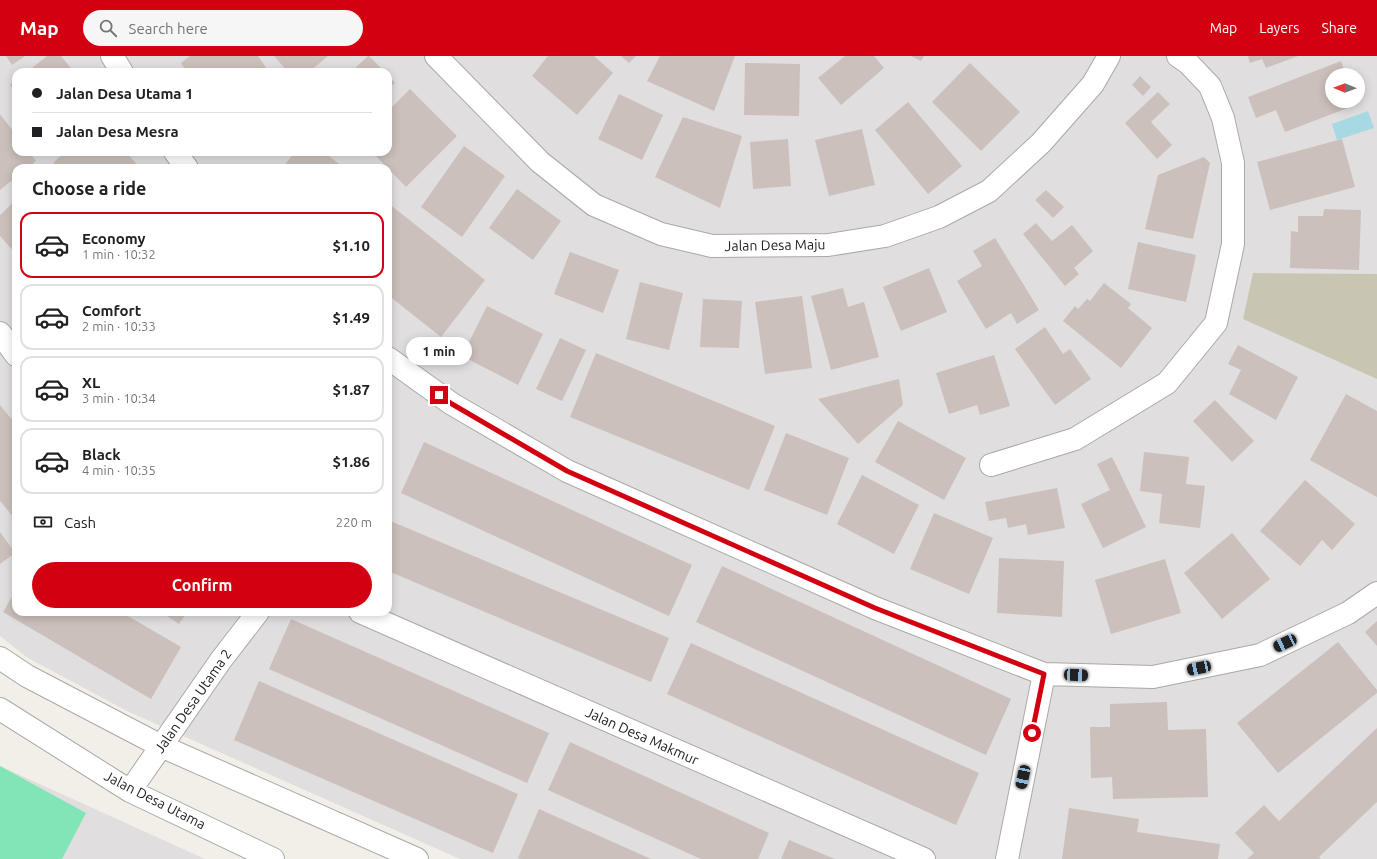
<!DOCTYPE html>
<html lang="en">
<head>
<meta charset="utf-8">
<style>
  :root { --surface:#fff; --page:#f6f6f6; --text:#202124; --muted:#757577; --line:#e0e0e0; --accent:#d30011 }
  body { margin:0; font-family:Ubuntu,sans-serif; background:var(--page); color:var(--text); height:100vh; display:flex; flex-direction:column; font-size:15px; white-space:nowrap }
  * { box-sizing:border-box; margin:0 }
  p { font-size:13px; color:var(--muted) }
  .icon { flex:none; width:22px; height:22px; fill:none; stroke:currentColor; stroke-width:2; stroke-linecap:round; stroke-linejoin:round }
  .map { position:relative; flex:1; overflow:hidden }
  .drawer { position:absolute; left:12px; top:108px; width:380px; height:452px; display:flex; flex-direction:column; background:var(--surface); border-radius:12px; box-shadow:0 2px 10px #0003 }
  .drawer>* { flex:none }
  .guide { position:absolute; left:12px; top:12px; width:380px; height:88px; border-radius:12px; box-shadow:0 2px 10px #0003; display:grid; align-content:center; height:88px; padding:0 20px; background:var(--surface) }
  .needle { width:26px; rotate:271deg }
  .buttons { position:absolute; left:1325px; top:12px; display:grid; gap:8px }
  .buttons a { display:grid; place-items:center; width:40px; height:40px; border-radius:50%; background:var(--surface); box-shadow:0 2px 10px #0003; font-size:20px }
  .end { position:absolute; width:18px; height:18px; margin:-9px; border:5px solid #d30011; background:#fff; box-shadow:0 0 0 2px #fff }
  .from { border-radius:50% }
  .bubble { position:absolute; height:28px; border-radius:14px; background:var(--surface); box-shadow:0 2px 10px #0003; font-size:13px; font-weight:700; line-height:28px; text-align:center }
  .car { position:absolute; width:12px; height:24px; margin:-12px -6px; border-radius:5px; box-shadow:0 0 3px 1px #0007; background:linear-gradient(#222 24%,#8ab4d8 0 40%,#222 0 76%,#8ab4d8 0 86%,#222 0) }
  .guide b { display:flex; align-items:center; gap:14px; height:38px; font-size:15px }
  .guide b+b { border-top:1px solid var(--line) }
  .guide i { width:10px; height:10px; background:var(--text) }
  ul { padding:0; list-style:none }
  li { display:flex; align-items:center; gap:12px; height:66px; margin:0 8px 6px; padding:0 12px; border:2px solid var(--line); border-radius:12px }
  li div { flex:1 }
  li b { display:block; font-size:15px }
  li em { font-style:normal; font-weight:700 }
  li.selected { border-color:var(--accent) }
  li>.icon { width:36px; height:36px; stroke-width:1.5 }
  h2 { padding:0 20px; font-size:18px; line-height:48px }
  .pay { display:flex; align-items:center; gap:10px; height:44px; padding:0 20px; font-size:15px }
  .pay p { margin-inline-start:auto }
  .cta { display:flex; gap:8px; margin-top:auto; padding:8px 20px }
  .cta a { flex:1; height:46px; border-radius:24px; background:var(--accent); color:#fff; font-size:16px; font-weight:700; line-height:46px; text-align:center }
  header { display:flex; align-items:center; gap:24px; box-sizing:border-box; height:56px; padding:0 20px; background:var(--accent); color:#fff }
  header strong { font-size:19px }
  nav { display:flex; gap:22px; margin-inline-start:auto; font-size:14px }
  .search { width:280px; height:36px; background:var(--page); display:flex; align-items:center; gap:10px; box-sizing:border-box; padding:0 14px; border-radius:22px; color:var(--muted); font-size:15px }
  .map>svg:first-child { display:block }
  .residential { fill:#e0dedf; fill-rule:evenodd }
  .construction { fill:#c8c6b2 }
  .pitch { fill:#82e5b7 }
  .water { fill:#a6d9e2 }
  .building { fill:#cbc0bb }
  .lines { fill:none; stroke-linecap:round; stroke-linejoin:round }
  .minor-casing { stroke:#a9a9a9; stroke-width:24 }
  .minor { stroke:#fff; stroke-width:22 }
  .route { stroke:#d30011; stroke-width:5 }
  .labels { text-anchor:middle; stroke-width:3; stroke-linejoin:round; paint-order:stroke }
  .street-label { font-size:14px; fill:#222; stroke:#fff }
</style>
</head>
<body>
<header>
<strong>Map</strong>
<div class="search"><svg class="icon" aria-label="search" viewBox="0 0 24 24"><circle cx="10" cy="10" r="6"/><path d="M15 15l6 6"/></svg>Search here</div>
<nav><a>Map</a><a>Layers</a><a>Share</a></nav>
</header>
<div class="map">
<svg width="1377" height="803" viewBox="0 0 1377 803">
  <rect width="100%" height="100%" fill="#f2eee8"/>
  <path class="residential" d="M0,0H1377V803H460L127,655L28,602L0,580ZM16,16H388V96H16ZM1332,19H1358V45H1332ZM16,112H388V556H16Z
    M0,710L205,803H0Z"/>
  <path class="construction" d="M1253,217L1377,218V323L1243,263Z"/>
  <path class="pitch" d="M0,710L86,757L62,803H0Z"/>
  <path class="water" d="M1368,55L1374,72L1337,84L1332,68Z"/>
  <path class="building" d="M6,0H25L12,9Z
    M47,0H61L74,16H27Z
    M190,0H258L269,16H187L181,7Z
    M274,0H328L309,16H288Z
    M368,0H369L385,16H351Z
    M548,0H594L613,17L577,59L532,20Z
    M621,0H636L629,7Z
    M660,0H735L714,55L647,25Z
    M845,0H874L884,12L841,49L818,22Z
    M911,0H924L921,5Z
    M1248,0H1298L1266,12L1262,3L1250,7Z
    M1341,5L1346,19H1332V45H1357L1358,48L1285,76L1276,54L1256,62L1248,41Z
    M745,7L800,8L799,60L744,59Z
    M970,7L1020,56L981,95L932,46Z
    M388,19L395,27L388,33Z
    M1140,20L1151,31L1143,40L1132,29Z
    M16,24V37L10,29Z
    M410,33L457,80L406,131L372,96H388V55Z
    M1158,36L1170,48L1151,66L1172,89L1157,103L1125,67Z
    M619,38L663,59L642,104L598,83Z
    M908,46L962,110L928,138L875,74Z
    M0,58L16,79V96H29L36,105L28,112H16V121L0,134Z
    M683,61L742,80L720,152L655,121Z
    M862,73L875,129L829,140L815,84Z
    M788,83L791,130L753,133L750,86Z
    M1342,83L1355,131L1270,154L1257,106Z
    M464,90L505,120L462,181L421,151Z
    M65,96H126L140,112H58L53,107Z
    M295,96H324L344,112H282Z
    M1204,101L1210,107L1193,183L1145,173L1158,119Z
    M517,133L561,165L533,204L489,172Z
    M1046,134L1064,151L1053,162L1035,144Z
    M16,144V198L0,180V159Z
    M388,147L485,224L441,281L388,239Z
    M1324,153L1361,154L1359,214L1290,212L1291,175L1298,176V160H1323Z
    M1036,167L1052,185L1072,169L1093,195L1074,212L1079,218L1065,230L1023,178Z
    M995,182L1039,254L1017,268L1011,257L986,273L957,225L982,210L973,195Z
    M1138,186L1196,199L1186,246L1128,233Z
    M570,196L619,214L603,257L554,238Z
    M929,212L947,256L901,275L883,231Z
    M640,226L683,237L669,294L626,283Z
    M1104,227L1131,248L1128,252L1152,272L1121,312L1063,265L1075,250L1078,253L1087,243L1090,245Z
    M843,232L848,251L864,246L879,301L831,314L811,240Z
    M802,240L812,312L765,318L755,246Z
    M703,243L742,245L739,292L700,291Z
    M487,250L543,278L518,329L462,300Z
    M1045,271L1063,298L1070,293L1091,323L1055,349L1015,293Z
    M560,282L586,294L562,345L536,333Z
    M1238,289L1298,321L1276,364L1229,338L1241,314L1228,308Z
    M596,297L775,370L749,434L570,361Z
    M994,299L1010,350L980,359L977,349L949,358L936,317Z
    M899,323L903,349L858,388L818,343Z
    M1346,338L1377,355V441L1310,404Z
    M1215,344L1254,385L1232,406L1193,365Z
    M0,349L16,369V464L0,445Z
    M898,365L966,402L944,444L875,406Z
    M786,377L849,402L827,459L764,434Z
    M424,386L692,509L669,560L401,437Z
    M1144,396L1189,401L1186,428L1205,430L1200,472L1159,467L1162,438L1140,435Z
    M1112,401L1146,471L1103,492L1081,448L1110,434L1097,408Z
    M862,419L919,449L894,498L837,468Z
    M1305,424L1355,468L1332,494L1322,484L1300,510L1260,475Z
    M1057,432L1065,472L1028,479L1026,468L1008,472L1006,462L989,465L985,446Z
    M934,457L993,482L969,538L910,513Z
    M388,464L669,582L651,626L388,515Z
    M0,476L15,497L0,508Z
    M1232,477L1270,523L1222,563L1184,517Z
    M999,502L1064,505L1062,561L997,557Z
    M1165,503L1181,557L1111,578L1095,524Z
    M722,510L1011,643L986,699L696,566Z
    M16,534V556H121L181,591L151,643L3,556Z
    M161,556H187L179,568Z
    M291,563L549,677L527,727L269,613Z
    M1377,565V590L1365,576Z
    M1338,586L1377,634V637L1278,717L1237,667Z
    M691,587L979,717L956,769L667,638Z
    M259,625L518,738L493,797L234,684Z
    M1167,646L1168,674L1206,673L1208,741L1113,743L1112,721L1091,722L1090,671H1110V648Z
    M1377,672V746L1319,801L1321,803H1247L1254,797L1235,777L1264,749L1279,765Z
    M570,686L769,777L758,803H701L548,734Z
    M1069,752L1139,763L1137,776L1220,788L1218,803H1062Z
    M539,753L651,803H521L518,802Z
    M789,784L835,803H781Z"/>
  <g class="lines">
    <defs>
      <path id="minor" d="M112,0L122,16
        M436,0L540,106L594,149L661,178L712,190L828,189L885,180L939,161L989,135L1041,87L1093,28L1109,0
        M175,96L187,112
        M0,277L16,299
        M388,302L452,348L567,415L875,552L1044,618L1153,621L1260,599L1348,557L1377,537
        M991,409L1075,383L1167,327L1216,267L1233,188V107L1223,62L1210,30L1188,7L1178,0
        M360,556L924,803
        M0,602L27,620L161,690L417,803
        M0,653L130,735L273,803
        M130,735L221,604L258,556
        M1007,803L1044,618"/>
    </defs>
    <use href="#minor" class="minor-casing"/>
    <use href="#minor" class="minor"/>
  </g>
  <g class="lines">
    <path class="route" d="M439,339L452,348L567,415L875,552L1044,618L1032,677"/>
  </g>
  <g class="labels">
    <g class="street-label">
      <text transform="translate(775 189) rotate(-1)" y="5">Jalan Desa Maju</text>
      <text transform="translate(193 645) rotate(-55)" y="5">Jalan Desa Utama 2</text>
      <text transform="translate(642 680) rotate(24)" y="5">Jalan Desa Makmur</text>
      <text transform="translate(155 744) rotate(27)" y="5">Jalan Desa Utama</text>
    </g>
  </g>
</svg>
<div class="buttons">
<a><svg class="needle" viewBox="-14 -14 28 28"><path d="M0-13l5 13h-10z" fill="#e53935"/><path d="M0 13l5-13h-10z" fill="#757577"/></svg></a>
</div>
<i class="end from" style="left:1032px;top:677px"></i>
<i class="end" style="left:439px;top:339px"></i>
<div class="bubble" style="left:406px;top:281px;width:66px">1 min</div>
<i class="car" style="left:1285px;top:587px;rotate:245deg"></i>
<i class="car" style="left:1199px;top:612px;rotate:258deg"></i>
<i class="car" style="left:1076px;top:619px;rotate:92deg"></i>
<i class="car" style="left:1023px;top:721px;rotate:192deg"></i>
<div class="guide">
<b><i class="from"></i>Jalan Desa Utama 1</b>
<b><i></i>Jalan Desa Mesra</b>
</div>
<section class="drawer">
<h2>Choose a ride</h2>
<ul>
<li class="selected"><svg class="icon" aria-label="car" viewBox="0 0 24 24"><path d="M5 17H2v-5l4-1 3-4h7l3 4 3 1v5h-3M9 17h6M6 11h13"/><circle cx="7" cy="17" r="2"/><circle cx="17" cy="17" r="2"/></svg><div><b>Economy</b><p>1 min · 10:32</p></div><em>$1.10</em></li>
<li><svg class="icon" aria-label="car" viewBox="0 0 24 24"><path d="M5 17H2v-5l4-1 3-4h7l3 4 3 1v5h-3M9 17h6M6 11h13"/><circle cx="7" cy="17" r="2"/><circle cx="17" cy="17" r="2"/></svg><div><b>Comfort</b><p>2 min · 10:33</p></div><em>$1.49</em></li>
<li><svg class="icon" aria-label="car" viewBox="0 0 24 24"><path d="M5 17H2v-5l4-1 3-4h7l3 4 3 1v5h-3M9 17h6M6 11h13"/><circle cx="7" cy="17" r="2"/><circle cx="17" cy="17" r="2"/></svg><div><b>XL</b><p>3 min · 10:34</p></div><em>$1.87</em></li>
<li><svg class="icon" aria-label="car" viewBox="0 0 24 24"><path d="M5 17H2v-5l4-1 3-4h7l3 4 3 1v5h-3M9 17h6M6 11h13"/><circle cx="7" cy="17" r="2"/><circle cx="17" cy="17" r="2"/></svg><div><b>Black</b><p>4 min · 10:35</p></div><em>$1.86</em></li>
</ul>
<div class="pay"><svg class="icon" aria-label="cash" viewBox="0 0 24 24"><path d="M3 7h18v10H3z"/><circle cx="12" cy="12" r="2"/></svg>Cash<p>220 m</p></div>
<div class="cta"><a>Confirm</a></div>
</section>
</div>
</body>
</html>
